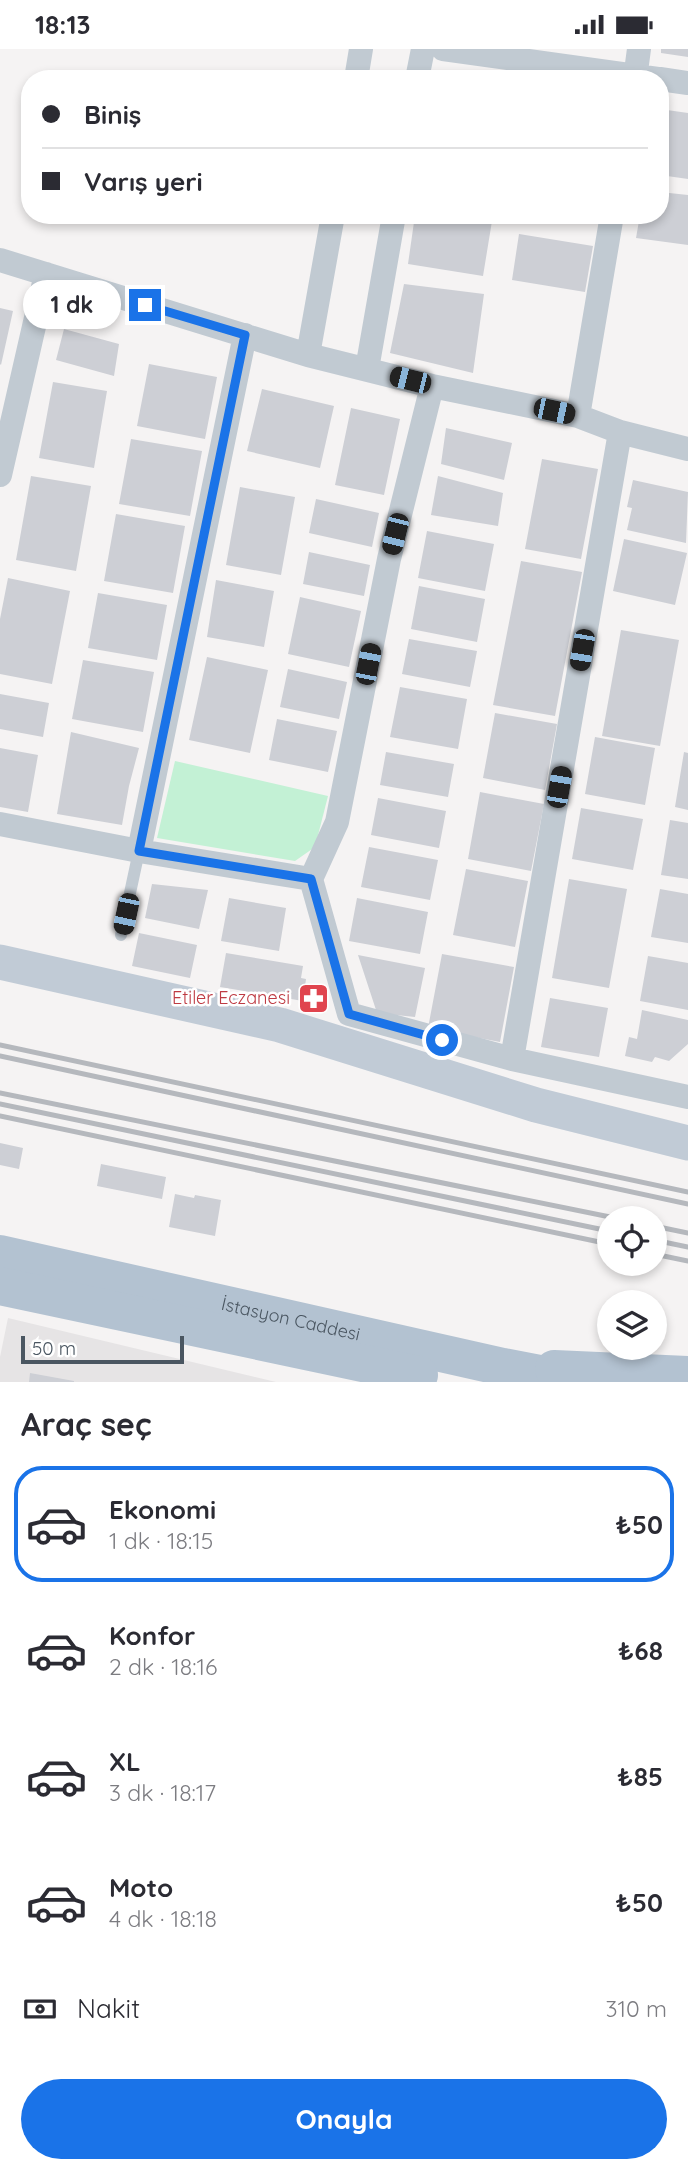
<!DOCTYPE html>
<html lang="tr">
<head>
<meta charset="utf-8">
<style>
  :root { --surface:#fff; --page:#f7f7f7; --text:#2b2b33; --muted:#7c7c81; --line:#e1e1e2; --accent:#1a73e8 }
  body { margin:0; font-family:Quicksand,sans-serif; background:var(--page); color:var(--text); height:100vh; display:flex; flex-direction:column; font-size:26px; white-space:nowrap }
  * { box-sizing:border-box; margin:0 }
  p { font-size:23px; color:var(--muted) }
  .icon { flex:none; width:38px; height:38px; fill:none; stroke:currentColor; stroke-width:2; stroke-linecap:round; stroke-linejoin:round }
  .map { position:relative; height:1333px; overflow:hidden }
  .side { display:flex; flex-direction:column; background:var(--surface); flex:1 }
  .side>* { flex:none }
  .guide { position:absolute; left:21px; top:21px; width:648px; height:154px; border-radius:28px; box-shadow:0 4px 10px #0003; display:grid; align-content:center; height:154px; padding:0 21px; background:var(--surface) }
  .tools { position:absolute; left:597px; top:1157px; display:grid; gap:14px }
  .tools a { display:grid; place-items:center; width:70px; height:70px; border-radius:50%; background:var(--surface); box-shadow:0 4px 10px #0003; font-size:35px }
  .scale { position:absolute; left:21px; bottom:18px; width:163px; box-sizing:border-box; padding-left:7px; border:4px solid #4a5661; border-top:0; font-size:19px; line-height:24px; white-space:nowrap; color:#4a5661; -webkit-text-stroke:5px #fff; paint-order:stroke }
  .end { position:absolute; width:32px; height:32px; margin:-16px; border:9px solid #1a73e8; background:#fff; box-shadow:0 0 0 4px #fff }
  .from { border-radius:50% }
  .bubble { position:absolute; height:49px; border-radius:24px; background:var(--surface); box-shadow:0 4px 10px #0003; font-size:23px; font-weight:700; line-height:49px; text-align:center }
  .car { position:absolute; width:21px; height:42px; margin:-21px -10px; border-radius:9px; box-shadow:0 0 5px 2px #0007; background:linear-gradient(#222 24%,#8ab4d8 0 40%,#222 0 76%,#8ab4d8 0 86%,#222 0) }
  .guide b { display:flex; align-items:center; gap:24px; height:66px; font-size:26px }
  .guide b+b { border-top:2px solid var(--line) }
  .guide i { width:18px; height:18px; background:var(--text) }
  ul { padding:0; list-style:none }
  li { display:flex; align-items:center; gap:21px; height:116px; margin:0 14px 10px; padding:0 7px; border:4px solid transparent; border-radius:28px }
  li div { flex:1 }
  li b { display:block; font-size:26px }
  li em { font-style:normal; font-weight:700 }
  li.current { border-color:var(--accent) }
  li>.icon { width:63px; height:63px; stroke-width:1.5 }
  h2 { padding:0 21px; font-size:32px; line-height:84px }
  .pay { display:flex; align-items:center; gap:18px; height:77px; padding:0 21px; font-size:26px }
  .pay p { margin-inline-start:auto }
  .primary-button { display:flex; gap:14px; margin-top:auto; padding:14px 21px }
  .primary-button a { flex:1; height:80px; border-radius:42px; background:var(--accent); color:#fff; font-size:28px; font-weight:700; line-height:80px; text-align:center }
  .status { display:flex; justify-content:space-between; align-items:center; height:49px; padding:0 35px; background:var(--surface); direction:ltr }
  .status svg { height:19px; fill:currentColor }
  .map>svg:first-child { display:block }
  .education { fill:#e6e4e5 }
  .green { fill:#c3f1d5 }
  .building { fill:#cdcfd5 }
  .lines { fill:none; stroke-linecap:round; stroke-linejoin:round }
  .service { stroke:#c1cad2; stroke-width:12 }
  .minor { stroke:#c1cad2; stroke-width:24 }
  .secondary { stroke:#c1cbd6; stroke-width:35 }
  .primary { stroke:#b3c2d1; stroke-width:38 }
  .rail { stroke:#b5b8bd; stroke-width:5 }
  .route { stroke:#1a73e8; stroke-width:9 }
  .labels { text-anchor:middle; stroke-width:5; stroke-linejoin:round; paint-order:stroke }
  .health-label { font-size:18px; fill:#be3a42; stroke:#fff; text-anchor:end }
  .street-label { font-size:18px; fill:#4a5661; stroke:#fff }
</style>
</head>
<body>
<div class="status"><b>18:13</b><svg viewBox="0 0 49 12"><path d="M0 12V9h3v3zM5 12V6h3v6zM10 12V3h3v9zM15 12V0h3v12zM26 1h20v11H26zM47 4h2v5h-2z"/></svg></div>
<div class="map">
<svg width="688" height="1333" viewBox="0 0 688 1333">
  <rect width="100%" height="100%" fill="#f5f3f3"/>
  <path class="education" d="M8,1269L276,1333H0V1308Z"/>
  <path class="green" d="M175,712L328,747L315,798L295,812L157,789Z"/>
  <path class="building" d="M661,0H688V8L661,4Z
    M660,60L688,64V130L660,126Z
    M660,143L688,146V196L636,189L640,166H660Z
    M415,166H493L483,227L408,215Z
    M519,185L593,197L585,243L512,231Z
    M404,235L484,245L473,324L390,304Z
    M0,259L13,262L1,316L0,315Z
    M64,280L119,295L114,327L56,311Z
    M149,315L217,328L205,390L137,377Z
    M53,333L107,342L94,419L39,409Z
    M262,340L334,357L320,419L247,402Z
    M351,359L400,370L384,446L335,436Z
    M446,379L512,394L504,431L441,415Z
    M131,390L202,402L190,467L119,455Z
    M542,410L598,420L581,510L525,500Z
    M31,427L91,437L76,522L16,511Z
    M438,427L503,444L498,477L431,466Z
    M633,431L688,443L686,494L627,481L632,459L627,458Z
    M240,438L295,448L281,526L226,516Z
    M316,450L379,464L372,498L309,484Z
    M116,465L185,477L173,544L104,532Z
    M427,482L494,495L485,542L418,529Z
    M624,490L687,504L675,556L613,542Z
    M309,503L370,516L364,547L303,535Z
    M521,512L582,523L555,667L493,656Z
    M8,529L70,542L52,635L0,625V570Z
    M216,531L274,542L264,598L207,588Z
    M419,537L485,550L477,593L411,580Z
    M98,544L167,556L157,611L88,599Z
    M300,548L361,562L349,618L288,605Z
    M621,581L679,591L660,697L602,687Z
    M409,590L477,602L470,638L402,625Z
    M207,608L268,621L250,704L189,691Z
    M83,611L154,623L143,683L72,670Z
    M288,620L347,633L339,670L280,658Z
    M400,638L467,650L458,700L390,688Z
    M0,645L49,654L43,688L0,680Z
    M495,664L557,675L545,741L483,729Z
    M277,670L337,682L328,723L269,711Z
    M71,683L139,699L129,737L122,776L57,765Z
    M595,688L655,699L645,756L585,745Z
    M0,699L38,706L28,763L0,758Z
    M386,703L454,715L448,748L380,736Z
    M684,703L688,704V761L675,758Z
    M480,743L544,755L531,822L468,810Z
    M378,749L446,762L439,799L371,786Z
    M581,759L643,770L633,821L572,810Z
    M670,771L688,774V830L661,826Z
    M369,798L438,811L430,851L361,838Z
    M466,820L528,832L515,898L453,886Z
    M569,830L627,840L609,939L552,929Z
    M152,835L208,841L199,880L145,869Z
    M660,840L688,845V894L651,888Z
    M229,849L286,859L279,902L221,892Z
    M357,849L428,863L420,905L349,892Z
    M139,884L197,896L190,929L132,917Z
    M226,904L303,917L301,929L306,930L303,952L220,938Z
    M442,905L514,918L500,993L428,979Z
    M358,906L425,919L415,968L377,964Z
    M648,907L688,914V961L640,952Z
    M550,949L608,959L599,1008L541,998Z
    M642,961L688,971V995L669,1012L655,1008L652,1013L625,1007L629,988L637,990Z
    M0,1094L23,1099L19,1120L0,1116Z
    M101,1115L166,1128L162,1150L97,1137Z
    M175,1145L194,1149L195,1146L221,1151L215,1187L169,1178Z
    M30,1324L74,1332V1333H29Z"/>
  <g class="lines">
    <path class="service" d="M121,886L139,802"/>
    <path class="minor" d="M443,0L658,30
      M356,30L361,0
      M417,30L423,0
      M635,30L639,0
      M660,30L688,34
      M0,211L308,306L432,337L578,367L620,383L688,400
      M308,306L333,166
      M367,320L394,166
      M578,367L612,166
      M0,426L46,225
      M0,775L139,802L311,830L349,965L512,1010L688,1048
      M139,802L245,286
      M311,830L337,773L389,510L432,337
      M512,1010L620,383"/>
    <path class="secondary" d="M0,913L280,976L536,1056L688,1094"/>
    <g class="primary">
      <path id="s1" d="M0,1205L503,1318L581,1333"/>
      <path d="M0,1237L419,1326"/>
      <path d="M554,1320L688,1326"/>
    </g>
    <path class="rail" d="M0,996L688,1143
      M0,1007L688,1155
      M0,1044L615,1169
      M0,1055L609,1182
      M0,1067L609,1195
      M654,1177L688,1184
      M654,1191L688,1198
      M654,1205L688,1212"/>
  </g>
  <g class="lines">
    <path class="route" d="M145,256L245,286L139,802L311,830L349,965L442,991"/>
  </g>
  <defs>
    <symbol id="pharmacy-square" viewBox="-11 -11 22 22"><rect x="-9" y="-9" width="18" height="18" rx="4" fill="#e0444e" stroke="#fff"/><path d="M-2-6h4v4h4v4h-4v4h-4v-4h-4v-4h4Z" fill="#fff"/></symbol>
  </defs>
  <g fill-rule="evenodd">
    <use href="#pharmacy-square" x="296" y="932" width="35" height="35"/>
  </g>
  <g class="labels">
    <g class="health-label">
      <text x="290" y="955">Etiler Eczanesi</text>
    </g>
    <g class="street-label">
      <text dy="6" stroke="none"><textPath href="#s1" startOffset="298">İstasyon Caddesi</textPath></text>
    </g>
  </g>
</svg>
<div class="tools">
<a><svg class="icon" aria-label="locate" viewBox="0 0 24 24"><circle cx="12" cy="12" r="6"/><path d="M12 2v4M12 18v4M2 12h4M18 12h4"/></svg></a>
<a><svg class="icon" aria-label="layers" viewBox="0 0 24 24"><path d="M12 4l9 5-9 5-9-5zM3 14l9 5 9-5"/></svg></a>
</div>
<div class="scale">50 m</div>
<i class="end from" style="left:442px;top:991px"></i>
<i class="end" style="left:145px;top:256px"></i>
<div class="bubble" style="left:23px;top:231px;width:98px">1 dk</div>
<i class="car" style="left:410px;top:331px;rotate:284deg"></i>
<i class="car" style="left:554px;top:362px;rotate:102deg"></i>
<i class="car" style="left:395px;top:485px;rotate:194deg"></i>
<i class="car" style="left:582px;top:601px;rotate:190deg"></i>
<i class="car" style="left:368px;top:615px;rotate:11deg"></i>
<i class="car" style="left:559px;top:738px;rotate:10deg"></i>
<i class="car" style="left:126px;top:865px;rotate:192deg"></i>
<div class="guide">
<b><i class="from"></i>Biniş</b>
<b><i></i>Varış yeri</b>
</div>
</div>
<section class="side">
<h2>Araç seç</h2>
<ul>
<li class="current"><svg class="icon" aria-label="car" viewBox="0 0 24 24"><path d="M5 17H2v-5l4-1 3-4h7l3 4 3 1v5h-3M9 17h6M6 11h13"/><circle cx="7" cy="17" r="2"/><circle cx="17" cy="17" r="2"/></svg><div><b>Ekonomi</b><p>1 dk · 18:15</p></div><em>₺50</em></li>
<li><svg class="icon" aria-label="car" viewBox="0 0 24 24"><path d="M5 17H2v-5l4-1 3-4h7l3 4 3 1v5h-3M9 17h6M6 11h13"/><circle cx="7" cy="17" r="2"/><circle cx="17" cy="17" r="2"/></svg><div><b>Konfor</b><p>2 dk · 18:16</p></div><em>₺68</em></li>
<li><svg class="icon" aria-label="car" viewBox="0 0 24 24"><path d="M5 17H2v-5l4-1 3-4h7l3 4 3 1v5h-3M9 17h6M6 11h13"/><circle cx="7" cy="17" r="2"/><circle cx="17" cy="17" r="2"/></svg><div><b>XL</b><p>3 dk · 18:17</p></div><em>₺85</em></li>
<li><svg class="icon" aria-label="car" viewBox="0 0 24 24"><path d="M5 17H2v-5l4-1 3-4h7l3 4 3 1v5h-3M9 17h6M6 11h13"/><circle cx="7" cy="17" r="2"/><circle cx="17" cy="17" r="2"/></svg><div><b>Moto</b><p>4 dk · 18:18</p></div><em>₺50</em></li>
</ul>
<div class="pay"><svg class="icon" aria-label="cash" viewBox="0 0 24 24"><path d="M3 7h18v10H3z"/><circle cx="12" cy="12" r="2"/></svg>Nakit<p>310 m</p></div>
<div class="primary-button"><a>Onayla</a></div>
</section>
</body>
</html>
